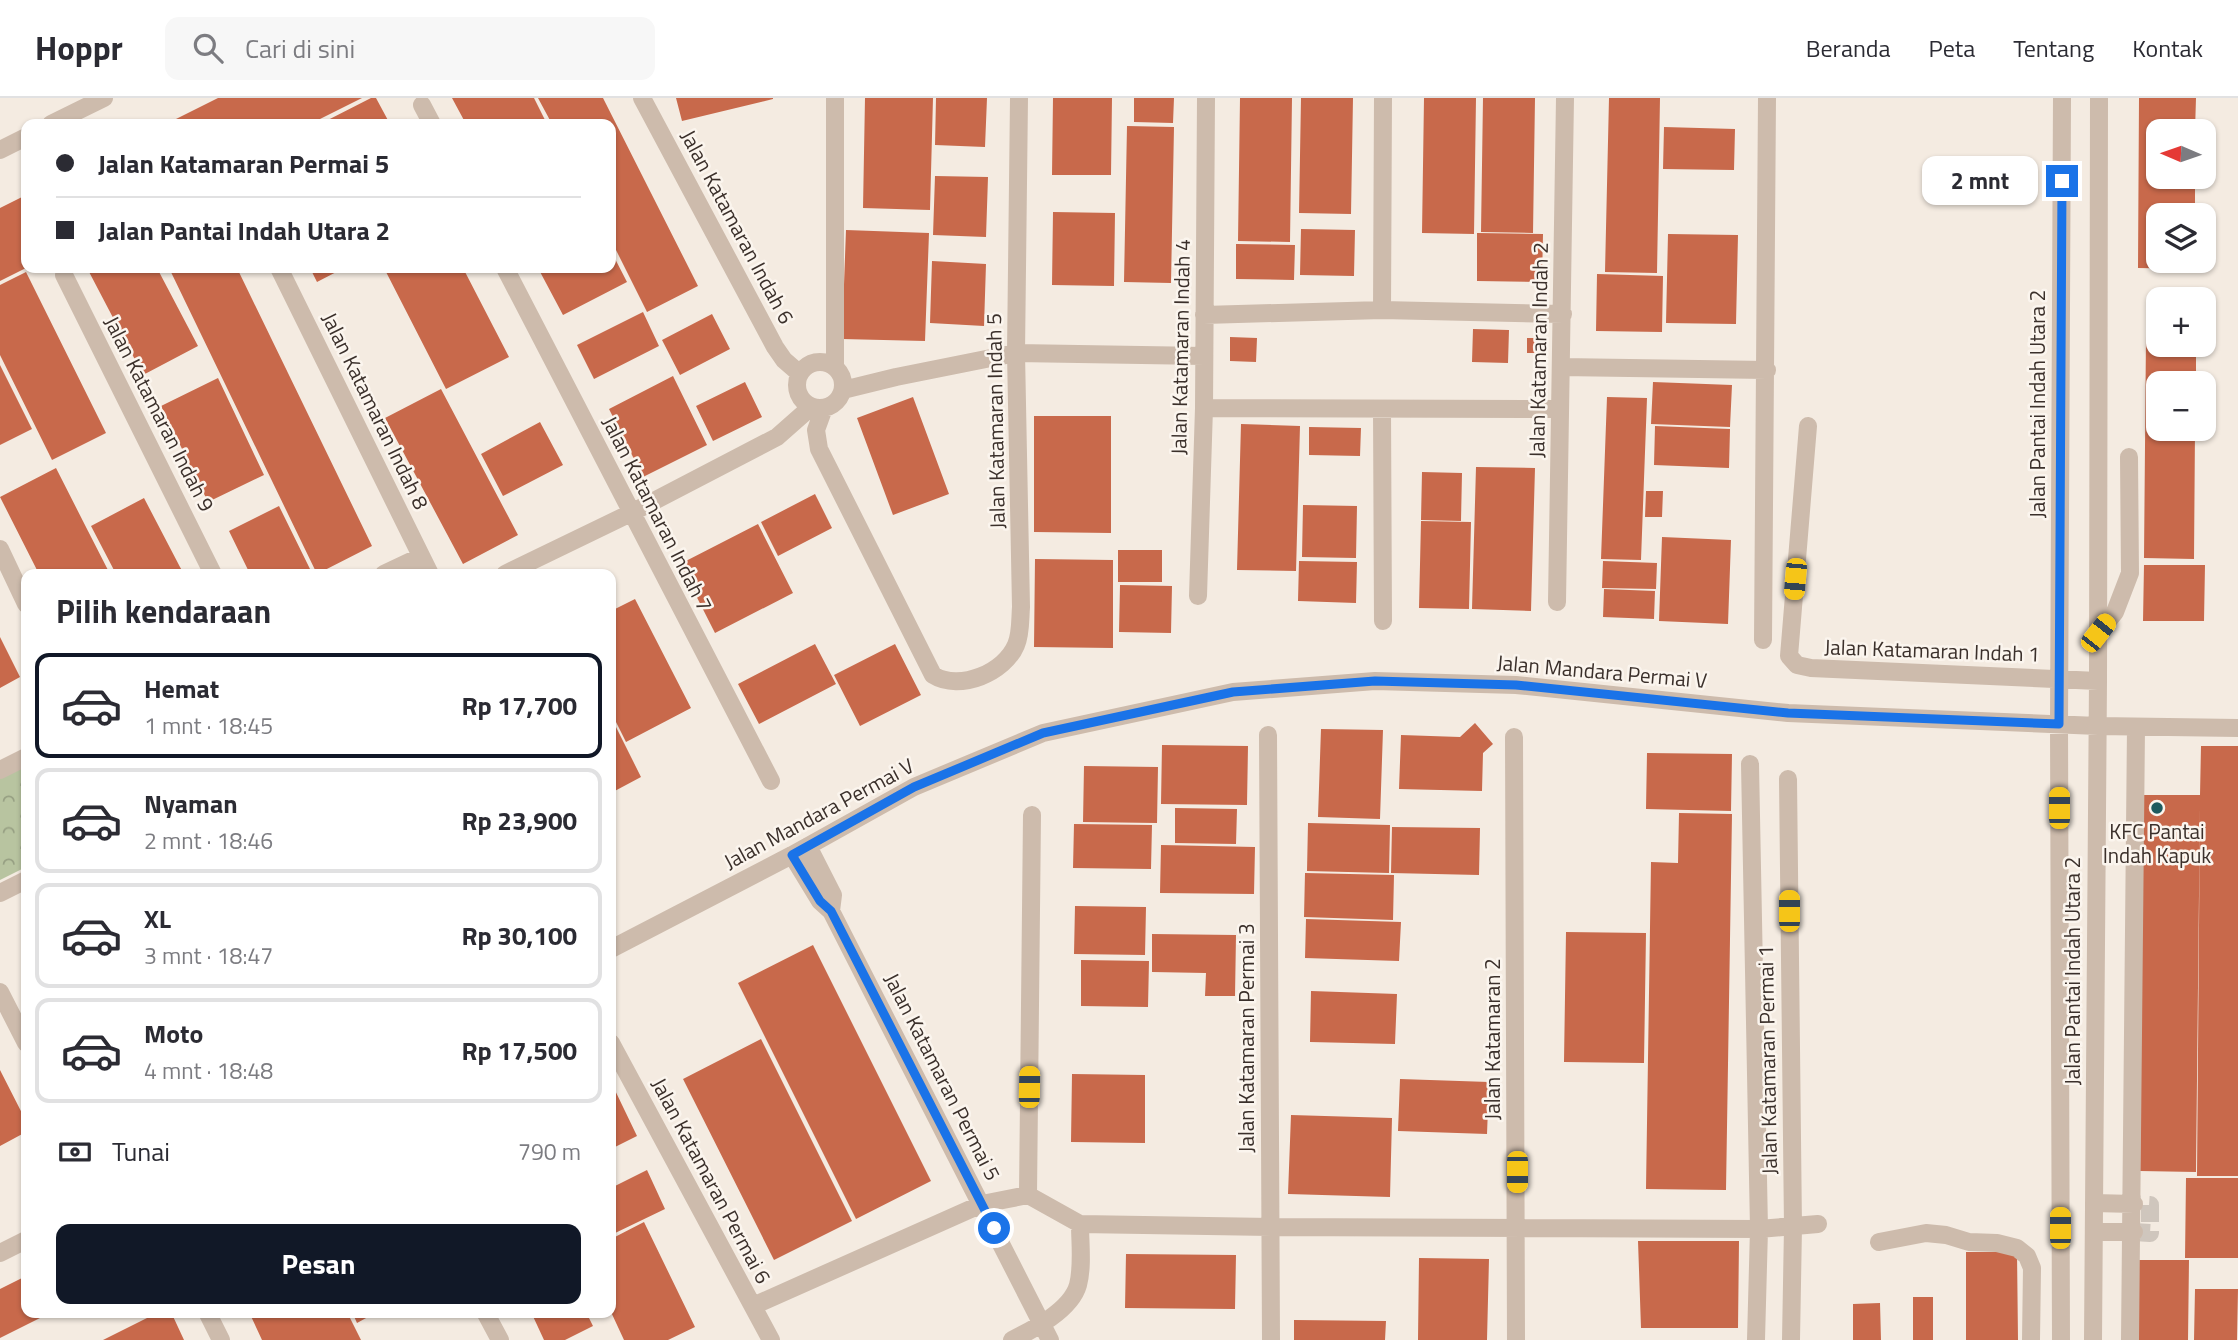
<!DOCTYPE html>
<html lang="id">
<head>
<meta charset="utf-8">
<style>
  :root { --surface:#fff; --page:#f7f7f7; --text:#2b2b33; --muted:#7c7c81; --line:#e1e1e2; --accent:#111827 }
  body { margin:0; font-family:"Titillium Web",sans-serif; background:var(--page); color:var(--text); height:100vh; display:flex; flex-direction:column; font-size:26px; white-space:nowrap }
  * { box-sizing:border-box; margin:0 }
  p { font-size:23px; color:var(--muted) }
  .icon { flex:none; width:38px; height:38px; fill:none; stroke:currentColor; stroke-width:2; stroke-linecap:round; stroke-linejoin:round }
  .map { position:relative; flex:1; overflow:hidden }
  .side { position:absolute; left:21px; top:471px; width:595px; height:749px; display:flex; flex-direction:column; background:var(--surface); border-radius:14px; box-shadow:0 2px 5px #0004 }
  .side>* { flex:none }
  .guide { position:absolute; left:21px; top:21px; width:595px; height:154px; border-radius:14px; box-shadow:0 2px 5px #0004; display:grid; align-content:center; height:154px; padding:0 35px; background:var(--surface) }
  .needle { width:46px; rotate:272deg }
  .tools { position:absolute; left:2146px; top:21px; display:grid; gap:14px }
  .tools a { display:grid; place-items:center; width:70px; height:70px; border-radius:14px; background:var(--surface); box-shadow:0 2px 5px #0004; font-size:35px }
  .end { position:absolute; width:32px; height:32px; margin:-16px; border:9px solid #1a73e8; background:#fff; box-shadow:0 0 0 4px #fff }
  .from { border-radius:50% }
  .bubble { position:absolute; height:49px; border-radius:14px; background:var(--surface); box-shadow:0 2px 5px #0004; font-size:23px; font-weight:700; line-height:49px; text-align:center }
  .car { position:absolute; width:21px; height:42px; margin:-21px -10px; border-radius:9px; box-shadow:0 0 5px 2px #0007; background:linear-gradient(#f5c518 24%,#345 0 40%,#f5c518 0 76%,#345 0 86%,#f5c518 0) }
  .guide b { display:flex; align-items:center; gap:24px; height:66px; font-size:26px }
  .guide b+b { border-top:2px solid var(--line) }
  .guide i { width:18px; height:18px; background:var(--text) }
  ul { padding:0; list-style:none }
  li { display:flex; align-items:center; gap:21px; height:105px; margin:0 14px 10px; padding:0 21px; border:4px solid var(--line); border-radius:14px }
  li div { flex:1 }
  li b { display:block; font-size:26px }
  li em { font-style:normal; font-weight:700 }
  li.on { border-color:var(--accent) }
  li>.icon { width:63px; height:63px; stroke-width:1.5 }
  h2 { padding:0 35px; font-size:32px; line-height:84px }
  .pay { display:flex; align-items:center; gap:18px; height:77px; padding:0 35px; font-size:26px }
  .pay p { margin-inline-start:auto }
  .primary-button { display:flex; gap:14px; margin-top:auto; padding:14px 35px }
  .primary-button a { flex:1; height:80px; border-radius:14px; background:var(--accent); color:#fff; font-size:28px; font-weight:700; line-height:80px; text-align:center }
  header { display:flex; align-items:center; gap:42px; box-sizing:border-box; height:98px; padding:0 35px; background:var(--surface); border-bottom:2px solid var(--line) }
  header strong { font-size:33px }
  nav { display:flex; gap:38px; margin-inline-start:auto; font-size:24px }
  .search { width:490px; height:63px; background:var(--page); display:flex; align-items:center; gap:18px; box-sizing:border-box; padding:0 24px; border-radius:14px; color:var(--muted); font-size:26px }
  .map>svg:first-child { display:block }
  .park { fill:url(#park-crowns) }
  .building { fill:#c8694b }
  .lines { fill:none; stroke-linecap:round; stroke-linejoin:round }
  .minor-tunnel { stroke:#cfc6bd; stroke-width:18; stroke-dasharray:18 9; stroke-linecap:butt }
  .minor { stroke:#cdbbac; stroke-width:18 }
  .route { stroke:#1a73e8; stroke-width:9 }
  .poi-dot { fill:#1f5a5e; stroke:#fbf5ee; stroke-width:2.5 }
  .labels { text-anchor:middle; stroke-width:5; stroke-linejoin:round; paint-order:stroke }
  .street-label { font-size:21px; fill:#3b302b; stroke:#fbf5ee }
  .poi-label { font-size:21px; fill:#3b302b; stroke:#fbf5ee }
</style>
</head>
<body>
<header>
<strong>Hoppr</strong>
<div class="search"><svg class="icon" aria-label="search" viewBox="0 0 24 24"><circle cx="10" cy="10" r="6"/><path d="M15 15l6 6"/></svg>Cari di sini</div>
<nav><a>Beranda</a><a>Peta</a><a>Tentang</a><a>Kontak</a></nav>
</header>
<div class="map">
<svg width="2238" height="1242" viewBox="0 0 2238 1242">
  <defs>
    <pattern id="park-crowns" width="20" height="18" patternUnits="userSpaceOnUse" patternTransform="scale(1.75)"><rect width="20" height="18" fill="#b8c4a0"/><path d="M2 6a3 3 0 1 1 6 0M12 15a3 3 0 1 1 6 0" fill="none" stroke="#97a083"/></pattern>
  </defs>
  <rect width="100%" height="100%" fill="#f4ebe1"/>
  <path class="park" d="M26,662V769L0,782V675Z"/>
  <path class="building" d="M218,0H362L310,26H166Z
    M371,0H376L390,26H320Z
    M452,0H534L547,26H466Z
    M538,0H603L698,188L647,214L611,142V26H552Z
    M676,0H773V1L682,23Z
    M865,0H933L930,112L863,110Z
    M936,0H987L985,49L935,47Z
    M1053,0H1112L1111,77H1052Z
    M1134,0H1174L1173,25L1134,24Z
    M1240,0H1292L1290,144L1238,143Z
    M1301,0H1353L1351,116L1299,115Z
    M1424,0H1476L1474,136L1422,135Z
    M1483,0H1535L1533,135L1481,134Z
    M1609,0H1660L1657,175L1605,174Z
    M2139,0H2196L2195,33H2158V79H2195V117H2158V163H2194V171L2138,170Z
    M1127,28L1174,29L1171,185L1124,184Z
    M1664,29L1735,31L1734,72L1663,71Z
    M935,78L988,79L986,139L933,137Z
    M26,97V170L0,183V110Z
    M1053,114L1115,115L1114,188L1052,187Z
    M1301,131L1355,132L1354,178L1300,177Z
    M846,132L929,135L925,243L842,241Z
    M1477,135L1543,136L1542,184L1477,183Z
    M1668,136L1738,137L1736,226L1666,225Z
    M1236,146L1295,147L1294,182L1236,181Z
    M611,153L627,184L563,217L538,170H611Z
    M932,163L986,166L984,228L930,225Z
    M87,170H157L198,248L143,277Z
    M169,170H237L372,448L317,476Z
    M310,170H344L317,184Z
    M384,170H463L509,259L446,291Z
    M26,174L106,335L52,362L0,257V187Z
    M1597,176L1663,178L1662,234L1596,233Z
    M643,214L659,248L594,281L577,247Z
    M712,216L730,251L680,277L662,242Z
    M1473,231L1509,232L1508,265L1472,264Z
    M2146,237H2158V247H2196V285H2158V331H2195L2194,461L2144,460Z
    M1230,239L1257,240L1256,264L1230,263Z
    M1527,240H1545V255H1527Z
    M0,267L32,331L0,347Z
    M673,278L707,347L643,379L609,311Z
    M218,280L264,377L208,404L161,308Z
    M745,284L762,319L713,343L696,308Z
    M1653,284L1732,287L1730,329L1651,326Z
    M441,291L518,437L463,466L385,320Z
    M913,299L949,396L893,417L857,320Z
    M1607,299L1647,300L1641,462L1601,461Z
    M1034,318H1111V435L1034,434Z
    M540,324L563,367L503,398L481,356Z
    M1241,326L1300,328L1296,473L1237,472Z
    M1655,328L1730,331L1729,370L1654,367Z
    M1309,329L1361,330L1360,358L1309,357Z
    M1476,369L1535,370L1531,513L1472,511Z
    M56,370L88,433L110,476H39L0,399Z
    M1422,374L1462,375L1461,423L1421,422Z
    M1646,393H1663L1662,419H1645Z
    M815,396L832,430L778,458L761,424Z
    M144,400L180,469L184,476H116L91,428Z
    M1303,407L1357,408L1356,460L1302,459Z
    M279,408L310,471L300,476H250L229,433Z
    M1421,423L1471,424L1469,511L1419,510Z
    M758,426L793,495L715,535L680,466Z
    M1662,439L1731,442L1728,526L1659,523Z
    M1118,452H1162V484H1118Z
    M1035,461L1113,462V550L1034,549Z
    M1299,463L1357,464L1356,505L1298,503Z
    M1603,463L1657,465L1656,491L1602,490Z
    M2144,467H2205L2204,523H2143Z
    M1120,487L1172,488L1171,535L1119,534Z
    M1604,491L1655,493L1654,521L1603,519Z
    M635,501L691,610L626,644L611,614V513Z
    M0,539L20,579L0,590Z
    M815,546L836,586L759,626L738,586Z
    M895,546L921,597L860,628L834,577Z
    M611,619L641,679L611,695Z
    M1475,625L1493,646L1483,655L1482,693L1399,691L1401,637L1460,639Z
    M1321,631L1383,632L1380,721L1318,719Z
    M1162,647L1248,648L1247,707L1161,706Z
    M2201,648H2238V1078H2197L2200,705L2196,1074L2140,1073L2143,697H2200Z
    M1647,655L1732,656L1731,713L1646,711Z
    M1084,668L1158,669L1157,725L1083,724Z
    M1175,710L1237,711L1236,746L1175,745Z
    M1679,715L1732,716L1726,1092L1646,1091L1651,764L1678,765Z
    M1308,725L1390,727L1389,775L1307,773Z
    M1074,726L1152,727L1151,771L1073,770Z
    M1392,729L1480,730L1479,777L1391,775Z
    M1161,747L1255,749L1254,796L1160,795Z
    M1305,775L1394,777L1393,822L1304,819Z
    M1075,808L1146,809L1145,857L1074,856Z
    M1306,821L1401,824L1399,863L1305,860Z
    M1566,834L1646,835L1644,965L1564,964Z
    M1152,836L1236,837L1235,898H1205L1206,875L1152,874Z
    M813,847L931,1083L856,1121L738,885Z
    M1081,862L1149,863L1148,909L1081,908Z
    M1311,893L1397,896L1395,946L1310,944Z
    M761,941L852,1123L774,1162L683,981Z
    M0,972L26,1023V1034L0,1048Z
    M1072,976L1145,977V1045L1071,1044Z
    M1400,981L1489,984L1487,1036L1398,1033Z
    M611,984L637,1038L611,1051Z
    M1291,1017L1392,1020L1390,1099L1288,1096Z
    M647,1072L665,1111L611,1137V1090Z
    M2186,1080H2238V1160H2185Z
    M644,1124L695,1229L668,1242H624L611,1214V1141Z
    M1638,1143H1739L1738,1230H1641Z
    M1966,1154H2017L2018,1242H1966Z
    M1126,1156L1236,1157L1235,1211L1125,1210Z
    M1419,1160L1489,1161L1487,1242H1418Z
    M2137,1162H2189L2188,1242H2137Z
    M26,1178V1214H52L0,1240V1191Z
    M2195,1191H2238L2237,1242H2194Z
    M1913,1199H1933V1242H1913Z
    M1880,1205L1881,1242H1853V1206Z
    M159,1214H171L184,1242H103Z
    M249,1214H347L361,1242H262Z
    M352,1214H377L357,1225Z
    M531,1214H586L593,1228L565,1242H544Z
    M1294,1222L1386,1223L1385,1242H1294Z"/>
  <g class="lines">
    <path class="minor-tunnel" d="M2134,1134L2150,1135V1107L2134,1106"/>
    <path class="minor" d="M642,0L775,249L784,262L799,275
      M422,7L432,26
      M51,26L104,0
      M0,52L26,39
      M279,170L430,476
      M505,170L771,683
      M64,177L213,476
      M1382,212L1383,0
      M1204,217L1382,212L1563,216
      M797 287a23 23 0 1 1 46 0a23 23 0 1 1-46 0Z
      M835,268V0
      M1561,269L1767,272
      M843,292L896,279L1016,255L1204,258
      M824,310L816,332L819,351L933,577C960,594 1005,574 1016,547C1021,536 1020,521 1021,509L1016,255L1019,0
      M1204,310L1560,311
      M1382,312L1383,523
      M1808,328L1789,558L1797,567L1811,570L2098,583
      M0,451L26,506
      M384,476L420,459
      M505,476L631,415L777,339L811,309
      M1198,498L1204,310L1206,0
      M1557,504L1565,0
      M2098,535L2115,514L2130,475L2129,359
      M1763,542L1767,0
      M1268,637L1271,1242
      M1514,639L1516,1242
      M1750,666L1759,1131L1756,1242
      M0,672L26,659
      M1788,681L1793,1129L1791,1242
      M808,748L833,797L831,813
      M792,757L820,803L831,813L1050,1242
      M0,795L26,782
      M611,851L792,757L914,689L1043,635L1233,594L1375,583L1516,587L1788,615L2098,628L2238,630
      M0,894L26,945
      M611,945L771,1242
      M1028,1097L1032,717
      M2094,1105L2134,1106
      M1080,1126L1271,1129L1759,1131L1818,1126
      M2094,1134H2134
      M1879,1144L1926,1135L1946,1137L1969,1144L1997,1145L2017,1150L2027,1158L2032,1170L2031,1242
      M0,1155L26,1142
      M753,1208L982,1106L1028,1097L1080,1126C1080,1145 1083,1168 1078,1187C1071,1212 1034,1231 1012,1242
      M207,1214L221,1242
      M485,1214L500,1242
      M2061,1242L2059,626L2062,0
      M2093,1242L2098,583L2099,0
      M2130,1242L2136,629"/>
  </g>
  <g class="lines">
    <path class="route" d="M994,1130L831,813L820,803L792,757L914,689L1043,635L1233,594L1375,583L1516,587L1788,615L2059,626L2062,83"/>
  </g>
  <circle class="poi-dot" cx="2157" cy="710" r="7"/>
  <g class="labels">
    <g class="street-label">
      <text transform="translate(737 129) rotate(62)" y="7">Jalan Katamaran Indah 6</text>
      <text transform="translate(1181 249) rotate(-89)" y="7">Jalan Katamaran Indah 4</text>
      <text transform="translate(1539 252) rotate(-89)" y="7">Jalan Katamaran Indah 2</text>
      <text transform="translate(2038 306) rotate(-90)" y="7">Jalan Pantai Indah Utara 2</text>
      <text transform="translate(375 313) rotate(64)" y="7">Jalan Katamaran Indah 8</text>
      <text transform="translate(159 316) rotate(63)" y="7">Jalan Katamaran Indah 9</text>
      <text transform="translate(996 323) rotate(-91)" y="7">Jalan Katamaran Indah 5</text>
      <text transform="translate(657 416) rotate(63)" y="7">Jalan Katamaran Indah 7</text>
      <text transform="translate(1932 553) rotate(2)" y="7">Jalan Katamaran Indah 1</text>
      <text transform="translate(1602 574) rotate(5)" y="7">Jalan Mandara Permai V</text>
      <text transform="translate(819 716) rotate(-28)" y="7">Jalan Mandara Permai V</text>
      <text transform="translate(2073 873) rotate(-90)" y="7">Jalan Pantai Indah Utara 2</text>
      <text transform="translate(1247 940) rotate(-90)" y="7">Jalan Katamaran Permai 3</text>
      <text transform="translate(1493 941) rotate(-90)" y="7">Jalan Katamaran 2</text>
      <text transform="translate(1768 962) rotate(-91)" y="7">Jalan Katamaran Permai 1</text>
      <text transform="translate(942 979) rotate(63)" y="7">Jalan Katamaran Permai 5</text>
      <text transform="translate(711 1083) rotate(62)" y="7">Jalan Katamaran Permai 6</text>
    </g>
    <g class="poi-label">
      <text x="2157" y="741">KFC Pantai<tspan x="2157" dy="24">Indah Kapuk</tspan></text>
    </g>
  </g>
</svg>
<div class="tools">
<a><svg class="needle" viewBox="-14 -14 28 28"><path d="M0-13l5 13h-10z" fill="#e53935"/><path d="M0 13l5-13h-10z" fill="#7c7c81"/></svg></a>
<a><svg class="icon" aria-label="layers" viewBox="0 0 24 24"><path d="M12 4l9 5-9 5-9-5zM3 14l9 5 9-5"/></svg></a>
<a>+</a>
<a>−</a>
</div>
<i class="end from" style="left:994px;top:1130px"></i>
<i class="end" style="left:2062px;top:83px"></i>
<div class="bubble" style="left:1922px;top:58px;width:116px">2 mnt</div>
<i class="car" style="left:1795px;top:481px;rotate:185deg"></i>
<i class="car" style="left:2098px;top:535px;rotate:38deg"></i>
<i class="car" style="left:2059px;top:710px;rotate:0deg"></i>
<i class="car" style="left:1789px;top:813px;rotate:0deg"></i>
<i class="car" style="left:1029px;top:989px;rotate:1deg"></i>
<i class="car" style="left:1517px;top:1074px;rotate:180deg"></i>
<i class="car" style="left:2060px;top:1130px;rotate:0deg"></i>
<div class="guide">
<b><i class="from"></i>Jalan Katamaran Permai 5</b>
<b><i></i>Jalan Pantai Indah Utara 2</b>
</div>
<section class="side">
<h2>Pilih kendaraan</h2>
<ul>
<li class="on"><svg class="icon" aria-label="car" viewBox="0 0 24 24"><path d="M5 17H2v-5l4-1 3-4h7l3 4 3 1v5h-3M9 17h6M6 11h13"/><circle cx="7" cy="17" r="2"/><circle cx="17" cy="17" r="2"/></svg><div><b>Hemat</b><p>1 mnt · 18:45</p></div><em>Rp 17,700</em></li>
<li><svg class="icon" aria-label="car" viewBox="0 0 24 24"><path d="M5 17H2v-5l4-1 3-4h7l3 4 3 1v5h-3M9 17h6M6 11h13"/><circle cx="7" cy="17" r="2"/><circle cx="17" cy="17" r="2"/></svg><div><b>Nyaman</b><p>2 mnt · 18:46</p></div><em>Rp 23,900</em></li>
<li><svg class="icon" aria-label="car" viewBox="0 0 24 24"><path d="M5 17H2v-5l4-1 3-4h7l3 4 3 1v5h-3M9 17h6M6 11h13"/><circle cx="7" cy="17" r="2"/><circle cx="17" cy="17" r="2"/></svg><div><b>XL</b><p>3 mnt · 18:47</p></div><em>Rp 30,100</em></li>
<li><svg class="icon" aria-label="car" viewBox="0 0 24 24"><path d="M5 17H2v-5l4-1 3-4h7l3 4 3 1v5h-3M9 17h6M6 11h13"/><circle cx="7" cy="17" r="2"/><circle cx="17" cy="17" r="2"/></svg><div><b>Moto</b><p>4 mnt · 18:48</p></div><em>Rp 17,500</em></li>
</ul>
<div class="pay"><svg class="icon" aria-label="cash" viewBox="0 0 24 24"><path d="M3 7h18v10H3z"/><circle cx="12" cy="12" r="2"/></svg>Tunai<p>790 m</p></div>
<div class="primary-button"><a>Pesan</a></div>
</section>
</div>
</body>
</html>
